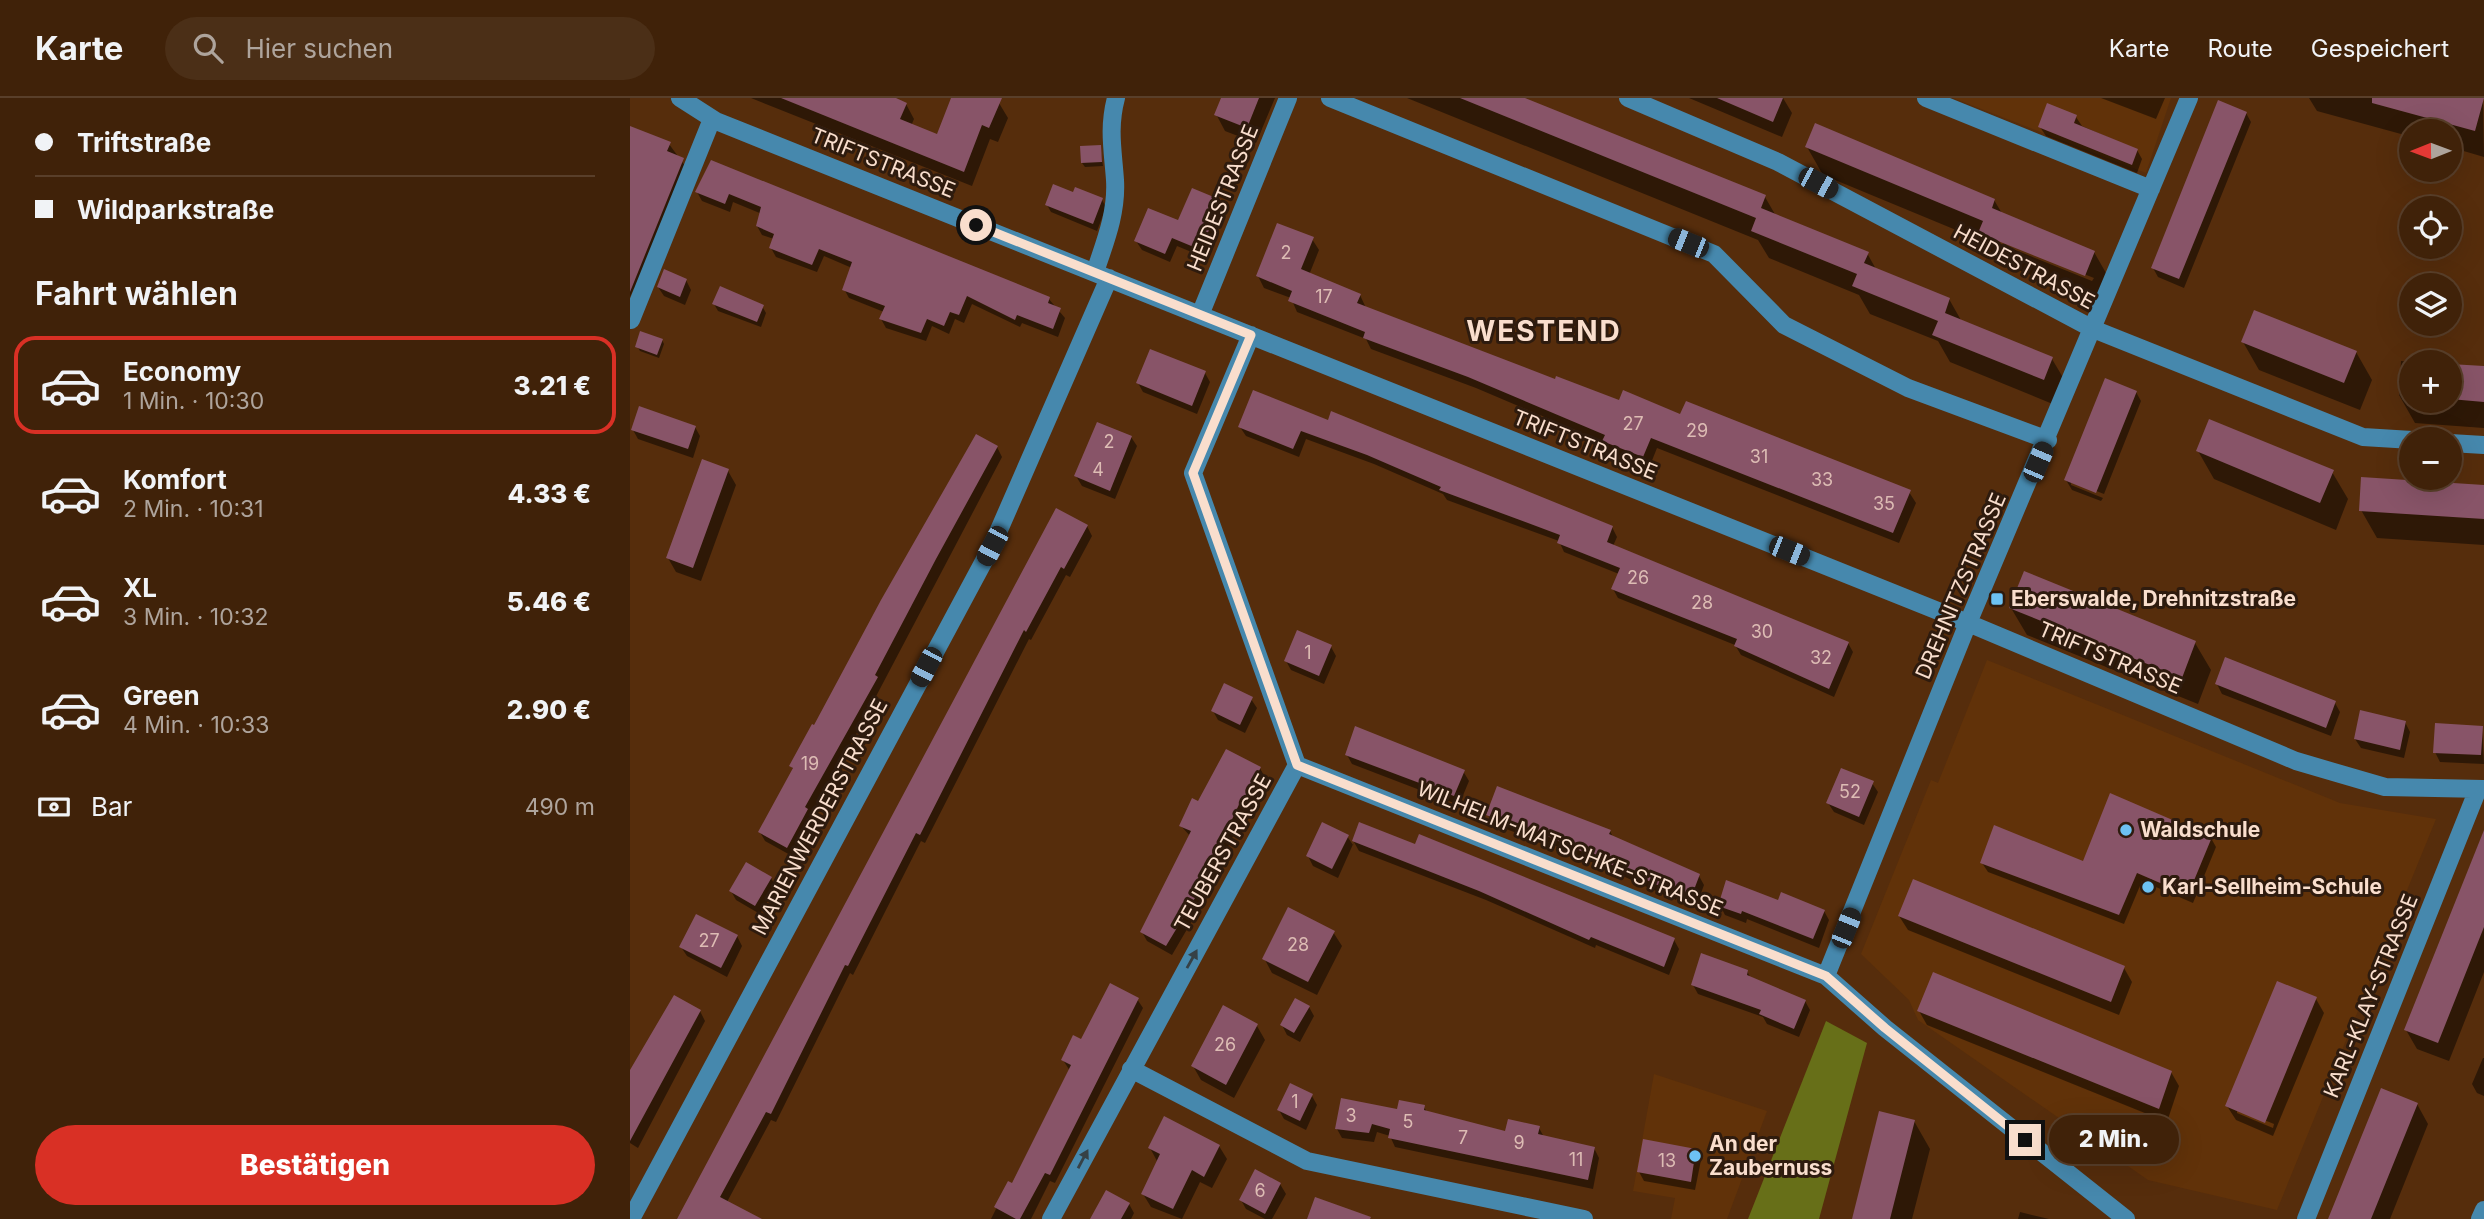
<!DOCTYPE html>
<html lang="de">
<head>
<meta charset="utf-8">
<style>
  :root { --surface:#402209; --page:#4b2f17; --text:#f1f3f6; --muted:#aea49c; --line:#593f2a; --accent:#d93025 }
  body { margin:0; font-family:Inter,sans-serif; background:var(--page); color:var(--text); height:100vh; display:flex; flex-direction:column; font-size:26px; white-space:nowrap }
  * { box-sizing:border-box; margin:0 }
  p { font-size:23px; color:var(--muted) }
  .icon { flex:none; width:38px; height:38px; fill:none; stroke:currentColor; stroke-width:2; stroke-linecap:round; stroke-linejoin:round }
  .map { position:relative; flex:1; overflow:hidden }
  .details { display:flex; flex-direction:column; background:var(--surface); width:630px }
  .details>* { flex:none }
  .top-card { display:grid; align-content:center; height:154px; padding:0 35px; background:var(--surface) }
  .needle { width:46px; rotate:269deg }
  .buttons { position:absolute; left:1769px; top:21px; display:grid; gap:14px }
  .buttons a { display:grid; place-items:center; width:63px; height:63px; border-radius:50%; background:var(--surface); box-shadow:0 7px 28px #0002,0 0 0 2px var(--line); font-size:35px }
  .end { position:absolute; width:32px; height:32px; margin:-16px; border:9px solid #f9decd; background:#111; box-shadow:0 0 0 4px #111 }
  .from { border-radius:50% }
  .bubble { position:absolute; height:49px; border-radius:24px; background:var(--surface); box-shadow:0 7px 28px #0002,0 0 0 2px var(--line); font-size:23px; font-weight:800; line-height:49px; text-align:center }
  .car { position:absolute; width:21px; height:42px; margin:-21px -10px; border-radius:9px; box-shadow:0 0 5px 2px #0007; background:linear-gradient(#222 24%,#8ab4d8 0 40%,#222 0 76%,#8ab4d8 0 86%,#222 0) }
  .top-card b { display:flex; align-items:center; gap:24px; height:66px; font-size:26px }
  .top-card b+b { border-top:2px solid var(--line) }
  .top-card i { width:18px; height:18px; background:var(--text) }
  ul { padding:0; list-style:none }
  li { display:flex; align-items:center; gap:21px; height:98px; margin:0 14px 10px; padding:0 21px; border:4px solid transparent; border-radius:21px }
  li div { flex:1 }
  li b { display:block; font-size:26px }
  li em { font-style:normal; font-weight:800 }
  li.on { border-color:var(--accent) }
  li>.icon { width:63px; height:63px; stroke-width:1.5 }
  h2 { padding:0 35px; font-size:32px; line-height:84px }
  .pay { display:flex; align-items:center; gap:18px; height:77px; padding:0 35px; font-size:26px }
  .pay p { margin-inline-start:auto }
  .button { display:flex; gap:14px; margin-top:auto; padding:14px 35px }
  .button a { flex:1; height:80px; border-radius:42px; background:var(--accent); color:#fff; font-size:28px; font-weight:800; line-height:80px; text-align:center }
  header { display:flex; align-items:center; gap:42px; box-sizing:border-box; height:98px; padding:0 35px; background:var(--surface); border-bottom:2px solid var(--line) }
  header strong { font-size:33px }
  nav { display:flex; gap:38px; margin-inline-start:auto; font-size:24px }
  .search { width:490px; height:63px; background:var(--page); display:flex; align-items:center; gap:18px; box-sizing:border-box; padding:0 24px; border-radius:38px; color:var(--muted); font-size:26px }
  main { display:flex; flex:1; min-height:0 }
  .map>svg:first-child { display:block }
  .built { fill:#613209 }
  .forest { fill:#676f18 }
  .shadow { fill:#0007; fill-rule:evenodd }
  .building { fill:#885468 }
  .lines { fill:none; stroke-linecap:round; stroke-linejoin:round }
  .minor { stroke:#4688ad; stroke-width:18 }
  .oneway { fill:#364146 }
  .route { stroke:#f9decd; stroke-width:9 }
  .poi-dot { fill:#6dc2f3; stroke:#2e1b0e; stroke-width:2.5 }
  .labels { text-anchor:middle; stroke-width:6; stroke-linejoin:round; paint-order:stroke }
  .number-label { font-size:18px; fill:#ddbcb4 }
  .street-label { font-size:21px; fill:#f9decd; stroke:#2e1b0e }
  .poi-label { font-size:21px; font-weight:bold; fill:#f9decd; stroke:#2e1b0e; text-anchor:start }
  .district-label { font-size:28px; font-weight:bold; letter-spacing:2px; fill:#f9decd; stroke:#2e1b0e }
</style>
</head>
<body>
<header>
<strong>Karte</strong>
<div class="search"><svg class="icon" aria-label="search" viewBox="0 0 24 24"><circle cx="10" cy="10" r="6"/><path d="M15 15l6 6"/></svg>Hier suchen</div>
<nav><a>Karte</a><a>Route</a><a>Gespeichert</a></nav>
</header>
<main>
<section class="details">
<div class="top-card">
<b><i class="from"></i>Triftstraße</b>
<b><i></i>Wildparkstraße</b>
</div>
<h2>Fahrt wählen</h2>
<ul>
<li class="on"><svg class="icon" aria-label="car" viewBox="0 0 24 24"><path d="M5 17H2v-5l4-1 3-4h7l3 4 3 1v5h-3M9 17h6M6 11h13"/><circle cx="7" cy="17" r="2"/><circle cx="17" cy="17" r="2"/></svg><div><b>Economy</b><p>1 Min. · 10:30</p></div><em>3.21 €</em></li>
<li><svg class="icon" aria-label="car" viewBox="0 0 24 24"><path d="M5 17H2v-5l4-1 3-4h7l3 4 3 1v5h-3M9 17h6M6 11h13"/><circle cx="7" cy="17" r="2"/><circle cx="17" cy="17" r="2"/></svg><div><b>Komfort</b><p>2 Min. · 10:31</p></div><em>4.33 €</em></li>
<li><svg class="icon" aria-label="car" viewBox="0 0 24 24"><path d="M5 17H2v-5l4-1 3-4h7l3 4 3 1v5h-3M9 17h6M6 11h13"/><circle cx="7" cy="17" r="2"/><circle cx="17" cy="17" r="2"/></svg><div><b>XL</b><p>3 Min. · 10:32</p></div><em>5.46 €</em></li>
<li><svg class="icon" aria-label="car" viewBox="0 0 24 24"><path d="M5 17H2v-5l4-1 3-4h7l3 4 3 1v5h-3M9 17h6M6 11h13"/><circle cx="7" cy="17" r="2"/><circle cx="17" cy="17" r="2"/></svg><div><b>Green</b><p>4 Min. · 10:33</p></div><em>2.90 €</em></li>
</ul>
<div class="pay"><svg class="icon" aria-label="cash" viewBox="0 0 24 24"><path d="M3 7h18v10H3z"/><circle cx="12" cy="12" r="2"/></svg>Bar<p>490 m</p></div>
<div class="button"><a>Bestätigen</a></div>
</section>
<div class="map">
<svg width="1854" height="1121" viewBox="0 0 1854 1121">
  <rect width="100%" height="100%" fill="#562d0c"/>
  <path class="built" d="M1323,0H1541L1516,75Z
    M1357,562L1710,705L1806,721L1647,1112L1518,1082L1288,922L1279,902L1231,856L1301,682L1308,685Z
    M1024,976L1137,1013L1097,1121H1041L1045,1100L1003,1093Z"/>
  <path class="forest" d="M1196,923L1237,945L1189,1121H1118Z"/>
  <path class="shadow" d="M121,0H261L276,6L284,21L281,28L308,38L323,0H357L369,5L378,20L368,44L360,41L342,88Z
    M593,0H645L626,45L595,33L586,16Z
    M777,0H890L1135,99L1146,118L1237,155L1247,173L1319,201L1332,224L1422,261L1438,288L1430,309L1320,264L1308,243L1240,216L1229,197L1139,160L1128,142Z
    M1059,0H1153L1162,15L1152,39Z
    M1471,0H1535L1526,21Z
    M1679,0H1853L1854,59L1820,49V33H1782V39L1687,13Z
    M1616,15L1621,24L1554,190L1528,179L1523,170Z
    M1446,19L1452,28L1507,52L1512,61L1507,75L1416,38L1410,29Z
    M0,30L39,46L61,76L13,194L4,190L0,199Z
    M470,49L473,68L455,69L452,65Z
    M1177,49L1364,102L1373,117L1464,154L1480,182L1471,205L1366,163L1355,144L1193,77ZM1361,139L1464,180L1462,183L1361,142Z
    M82,64L418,200L435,220L428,239L392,225L390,229L342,206L334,225L325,221L319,236L302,228L296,243L256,230L251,221L254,214L219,200L214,191L222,170L194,158L187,174L146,159L141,150L144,141L132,137L127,128L132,116L103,104L100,114L72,103L67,94Z
    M444,96L472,102L476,109L467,133L421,114L417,107Z
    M590,103L595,112L576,160L547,148L540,164L512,152L506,143Z
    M682,141L689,152L679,177L730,197L736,210L926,283L990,304L1051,318L1279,394L1286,405L1269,445L1027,350L1019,370L981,354L976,345L846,290L741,251L736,241L667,214L661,200L634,190L628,178Z
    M56,182L61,192L55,207L34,198L28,189Z
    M84,206L132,208L136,215L131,229L88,213Z
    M32,242L34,246L29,260L10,253L7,248Z
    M1613,244L1726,254L1742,282L1730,312L1629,272Z
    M1771,263L1782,264V303H1820V267L1854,270V330L1785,325L1769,297Z
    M575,275L580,284L567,316L513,294L508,285Z
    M1506,294L1511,303L1474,396L1441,383V387L1473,400L1471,403L1442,392L1436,382Z
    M624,295L982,429L987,439L983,448L1218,545L1223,554L1204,599L1111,557L1105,547L988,500L983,491L989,476L934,454L929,443L817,402L813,396L744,366L676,341L669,359L616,338L610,329Z
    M65,329L70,338L63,360L8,341L3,332Z
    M501,339L507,348L485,401L452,388L446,378Z
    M367,349L372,359L162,758L135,743L130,734L164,672L161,668Z
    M1568,353L1702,374L1718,401L1706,432L1584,381Z
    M98,373L106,387L71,483L46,474L38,460Z
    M1854,389V447L1747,440L1731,412Z
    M427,412L457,428L462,438L440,479L436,477L401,542L399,541L295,745L291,743L223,877L220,875L146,1024L141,1022L97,1104L129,1121H49Z
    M1381,510L1565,545L1581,572L1568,606L1397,537Z
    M701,549L706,558L694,586L661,572L656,563Z
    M1587,586L1705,605L1710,614L1701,638L1592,596Z
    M621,601L627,610L615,635L588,622L583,613Z
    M1775,624L1780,634L1774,660L1731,650L1725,641Z
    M1852,630L1854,666L1810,664L1805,654Z
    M717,657L833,673L839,683L829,707L722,666Z
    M630,670L635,680L621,707L618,706L570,809L542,857L517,843L512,834L561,739L551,728L569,706Z
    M1242,685L1248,694L1234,727L1204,714L1198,705Z
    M858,717L980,733L983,739L1069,778L1074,787L1067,806L1048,798L1046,802L904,738L903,741L863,726Z
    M730,727L1044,842L1049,851L1039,877L966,847L965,850L856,802L729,753L724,744L708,780L683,768L678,758L717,738L723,747Z
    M1854,733V874L1819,963L1787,951L1776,932Z
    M1581,740L1586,749L1563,805L1512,783L1494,826L1358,774L1352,765H1454Z
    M141,780L146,789L130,816L106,802L101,793Z
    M1149,805L1194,813L1199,822L1189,850L1117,821L1116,825L1095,817L1090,807Z
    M1269,818L1494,870L1502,884L1489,917L1278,832Z
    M703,834L712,848L687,897L642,875L634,860Z
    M107,838L112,848L97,879L57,858L51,849Z
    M1117,873L1121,881L1175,903L1180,912L1169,939L1137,926L1133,919L1068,896L1063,887Z
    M507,901L513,910L425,1085L420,1083L401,1121H361L379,1085L383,1087L440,973L433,962Z
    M1686,901L1694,915L1643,1038L1606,1022L1597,1008ZM1607,1011L1644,1026L1643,1030L1607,1015Z
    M679,909L684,918L670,944L657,937L652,927Z
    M70,913L75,923L8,1050L0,1045V976Z
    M1289,913L1541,974L1549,988L1537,1024L1297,927Z
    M627,928L635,942L604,1000L571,982L563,968Z
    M1853,960H1854V998L1847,995L1842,986Z
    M682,998L687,1007L676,1032L654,1021L649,1012Z
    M1787,1006L1798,1026L1760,1121H1700Z
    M794,1009L797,1014L877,1035L909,1030L914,1039L964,1050L969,1060L963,1091L765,1049L760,1038L747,1034L744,1044L712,1040L707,1031Z
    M1284,1023L1300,1051L1282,1121H1224Z
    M589,1048L597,1061L582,1090L570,1084L552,1121L521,1109L513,1096L527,1063L520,1050Z
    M1065,1052L1071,1062L1065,1092L1014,1083L1009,1074Z
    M650,1086L656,1096L642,1121H635L616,1111L611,1102Z
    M499,1106L504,1115L501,1121H462Z
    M1390,1114L1419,1121H1388Z"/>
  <path class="building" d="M151,0H266L277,5L270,21L307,36L321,0H372L359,30L352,27L334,74Z
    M591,0H629L617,30L584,17Z
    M830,0H895L1136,97L1131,110L1239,154L1234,165L1320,200L1315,215L1423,259L1414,282L1302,237L1308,223L1222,188L1227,176L1121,133L1126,120Z
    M1087,0H1153L1143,24Z
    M1742,0H1854L1845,33L1742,5Z
    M1588,2L1617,14L1549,181L1521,170Z
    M1417,5L1447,17L1444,25L1508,51L1502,67L1408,29Z
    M1185,25L1365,101L1362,110L1465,153L1455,178L1348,135L1353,123L1175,49Z
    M0,28L41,44L37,53L54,60L0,194Z
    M471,47L472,64L451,65L450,48Z
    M81,62L420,199L418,205L431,210L423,231L387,217L385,222L337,198L329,217L320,214L314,228L297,221L291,235L249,221L255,208L212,192L222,164L189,151L182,167L139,150L144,136L126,128L131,109L99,96L95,106L65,94Z
    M423,86L443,94L445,89L473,100L463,126L415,107Z
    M562,90L591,102L571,152L542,140L535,156L504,143L518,110L548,122Z
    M647,125L684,139L671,171L731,196L727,205L925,281L926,278L989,302L993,292L1050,316L1056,303L1281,392L1263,435L1021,340L1013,359L972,343L975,337L838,279L733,240L735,234L658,203L662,193L626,178Z
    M34,171L57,181L50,199L27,189Z
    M90,188L134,207L127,224L82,206Z
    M1624,212L1727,253L1714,285L1611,244Z
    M10,233L33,241L27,257L5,249Z
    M520,251L576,273L562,308L506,285Z
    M1820,266L1854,268V304L1820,301Z
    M1475,280L1507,293L1466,395L1434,382Z
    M623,292L698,322L701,313L983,428L977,444L1219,544L1199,591L1104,548L1107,541L981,491L990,470L927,445L930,437L809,392L811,389L737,357L671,333L663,351L608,329Z
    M9,308L66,328L58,351L1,332Z
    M1579,321L1704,372L1690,405L1566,353Z
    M467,324L502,338L480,393L444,378Z
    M346,336L368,348L306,461L245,577L248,579L175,709L178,711L157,750L128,734L163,670L159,668L182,626L184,627L251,502Z
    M72,361L99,371L63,470L36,460Z
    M1731,379L1854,387V421L1729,413Z
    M426,410L458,427L434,471L431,469L396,534L394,532L290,737L286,735L218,868L215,867L141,1016L136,1014L90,1099L132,1121H47Z
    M1394,473L1566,543L1552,580L1379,510Z
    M667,532L702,547L689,578L654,563Z
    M1595,559L1706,603L1696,630L1585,586Z
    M594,585L623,599L610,627L581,613Z
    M1730,612L1776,623L1770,652L1724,641Z
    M1805,625L1853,628L1851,657L1803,655Z
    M725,628L835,672L824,698L715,657Z
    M596,651L631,669L616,699L613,698L565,800L536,848L510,834L561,733L549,728L562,700L568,703Z
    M1211,670L1244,683L1229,719L1196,705Z
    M867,688L981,732L979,736L1070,776L1062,797L1043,790L1041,793L899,730L898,733L856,717Z
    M1480,695L1582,739L1558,797L1507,775L1489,817L1350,765L1364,727L1453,763Z
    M692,724L719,737L702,771L676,758Z
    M729,724L785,746L789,736L1045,840L1034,869L961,839L959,842L849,793L722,743Z
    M1854,732V829L1808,945L1774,932Z
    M116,764L142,779L125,808L99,793Z
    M1283,781L1495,868L1481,904L1268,818Z
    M1096,782L1148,802L1151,794L1195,812L1183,841L1112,813L1111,816L1088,808Z
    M658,809L705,833L678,884L632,861Z
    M66,816L108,837L91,870L49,849Z
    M1071,855L1118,872L1117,877L1176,902L1164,931L1129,916L1131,912L1061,887Z
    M1303,874L1542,973L1529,1011L1287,913Z
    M1647,883L1687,899L1635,1025L1595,1008Z
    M480,885L509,900L420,1077L415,1075L390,1121H386L364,1109L378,1083L382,1085L441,967L431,962L443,937L451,941Z
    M44,897L71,912L0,1043V972Z
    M665,900L680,908L664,935L650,927Z
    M593,907L628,926L596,987L561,968Z
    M660,985L683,996L670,1023L647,1012Z
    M1751,990L1788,1005L1741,1121H1698Z
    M711,1000L767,1011L769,1002L795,1007L794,1012L875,1033L878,1021L910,1028L908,1036L965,1049L958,1082L758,1040L760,1031L742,1026L739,1035L705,1031Z
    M1249,1013L1285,1022L1260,1121H1222Z
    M534,1018L590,1047L574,1079L562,1072L543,1111L511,1096L530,1056L518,1050Z
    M1013,1041L1066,1051L1061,1084L1007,1074Z
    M625,1071L651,1085L635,1116L609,1102Z
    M476,1092L500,1105L491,1121H460Z
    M685,1099L741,1119L740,1121H677Z"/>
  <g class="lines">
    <path class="minor" d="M50,0L86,23L1338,525L1666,663L1755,689L1854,691
      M700,0L1084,156L1154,227L1278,290L1418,342
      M998,0L1148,64L1463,231L1733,339L1782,342
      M1296,0L1521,91
      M465,174C475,144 487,115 485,82C483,53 478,30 486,0
      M570,217L658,0
      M1,222L82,21
      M1820,345L1854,347
      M667,667L1196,878L1255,930L1496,1121
      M1196,878L1338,525L1559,0
      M501,971L677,1063L954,1121
      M1,1121L362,448L479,180
      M421,1121L667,667L563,375L621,237
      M1676,1121L1848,691
      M1850,1121L1854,1112"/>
  </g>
  <defs><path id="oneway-solid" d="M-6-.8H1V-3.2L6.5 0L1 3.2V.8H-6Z" transform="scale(1.75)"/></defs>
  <g class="oneway">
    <use href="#oneway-solid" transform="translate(562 861) rotate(-61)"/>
    <use href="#oneway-solid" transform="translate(453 1061) rotate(-62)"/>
  </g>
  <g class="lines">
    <path class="route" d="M346,127L621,237L563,375L667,667L1196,878L1255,930L1395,1042"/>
  </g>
  <g class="poi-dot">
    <rect x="1360" y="494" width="14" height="14" rx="3.5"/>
    <circle cx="1496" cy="732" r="7"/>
    <circle cx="1518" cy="789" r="7"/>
    <circle cx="1065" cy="1058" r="7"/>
  </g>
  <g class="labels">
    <g class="number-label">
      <text x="656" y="161">2</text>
      <text x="694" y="205">17</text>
      <text x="1003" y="332">27</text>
      <text x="1067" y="339">29</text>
      <text x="479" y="350">2</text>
      <text x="1129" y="365">31</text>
      <text x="468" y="378">4</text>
      <text x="1192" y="388">33</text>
      <text x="1254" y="412">35</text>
      <text x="1008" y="486">26</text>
      <text x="1072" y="511">28</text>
      <text x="1132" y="540">30</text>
      <text x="678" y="561">1</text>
      <text x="1191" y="566">32</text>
      <text x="180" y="672">19</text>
      <text x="1220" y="700">52</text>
      <text x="79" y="849">27</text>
      <text x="668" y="853">28</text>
      <text x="595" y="953">26</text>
      <text x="665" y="1010">1</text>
      <text x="721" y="1024">3</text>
      <text x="778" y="1030">5</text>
      <text x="833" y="1046">7</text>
      <text x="889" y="1051">9</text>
      <text x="946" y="1068">11</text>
      <text x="1037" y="1069">13</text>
      <text x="630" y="1099">6</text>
    </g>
    <g class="street-label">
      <text transform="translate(253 65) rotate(22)" y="7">TRIFTSTRASSE</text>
      <text transform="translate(593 100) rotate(-68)" y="7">HEIDESTRASSE</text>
      <text transform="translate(1394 169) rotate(28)" y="7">HEIDESTRASSE</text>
      <text transform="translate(955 347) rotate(22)" y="7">TRIFTSTRASSE</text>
      <text transform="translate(1331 488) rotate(-67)" y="7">DREHNITZSTRASSE</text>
      <text transform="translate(1480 560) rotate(23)" y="7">TRIFTSTRASSE</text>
      <text transform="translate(190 719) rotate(-62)" y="7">MARIENWERDERSTRASSE</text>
      <text transform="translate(940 751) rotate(22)" y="7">WILHELM-MATSCHKE-STRASSE</text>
      <text transform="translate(593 755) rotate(-61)" y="7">TEUBERSTRASSE</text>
      <text transform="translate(1741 898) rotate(-68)" y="7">KARL-KLAY-STRASSE</text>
    </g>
    <g class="poi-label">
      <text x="1381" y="508">Eberswalde, Drehnitzstraße</text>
      <text x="1510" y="739">Waldschule</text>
      <text x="1532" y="796">Karl-Sellheim-Schule</text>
      <text x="1079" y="1053">An der<tspan x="1079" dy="24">Zaubernuss</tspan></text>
    </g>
    <g class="district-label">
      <text x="914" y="243">WESTEND</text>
    </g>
  </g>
</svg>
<div class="buttons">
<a><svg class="needle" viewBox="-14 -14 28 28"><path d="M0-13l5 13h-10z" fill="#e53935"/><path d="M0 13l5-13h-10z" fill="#aea49c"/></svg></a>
<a><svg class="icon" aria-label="locate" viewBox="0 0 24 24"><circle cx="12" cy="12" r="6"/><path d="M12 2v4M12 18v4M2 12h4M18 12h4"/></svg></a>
<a><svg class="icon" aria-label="layers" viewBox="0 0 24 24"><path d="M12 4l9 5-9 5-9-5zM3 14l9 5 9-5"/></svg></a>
<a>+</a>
<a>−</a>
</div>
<i class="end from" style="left:346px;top:127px"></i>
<i class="end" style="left:1395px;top:1042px"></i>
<div class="bubble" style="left:1419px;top:1017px;width:130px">2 Min.</div>
<i class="car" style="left:1188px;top:85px;rotate:118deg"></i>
<i class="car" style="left:1058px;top:145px;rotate:292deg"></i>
<i class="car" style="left:1408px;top:364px;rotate:23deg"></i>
<i class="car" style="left:362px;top:448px;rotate:208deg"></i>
<i class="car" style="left:1159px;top:453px;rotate:112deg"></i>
<i class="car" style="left:296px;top:569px;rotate:208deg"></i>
<i class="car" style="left:1216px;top:830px;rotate:22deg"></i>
</div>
</main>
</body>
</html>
